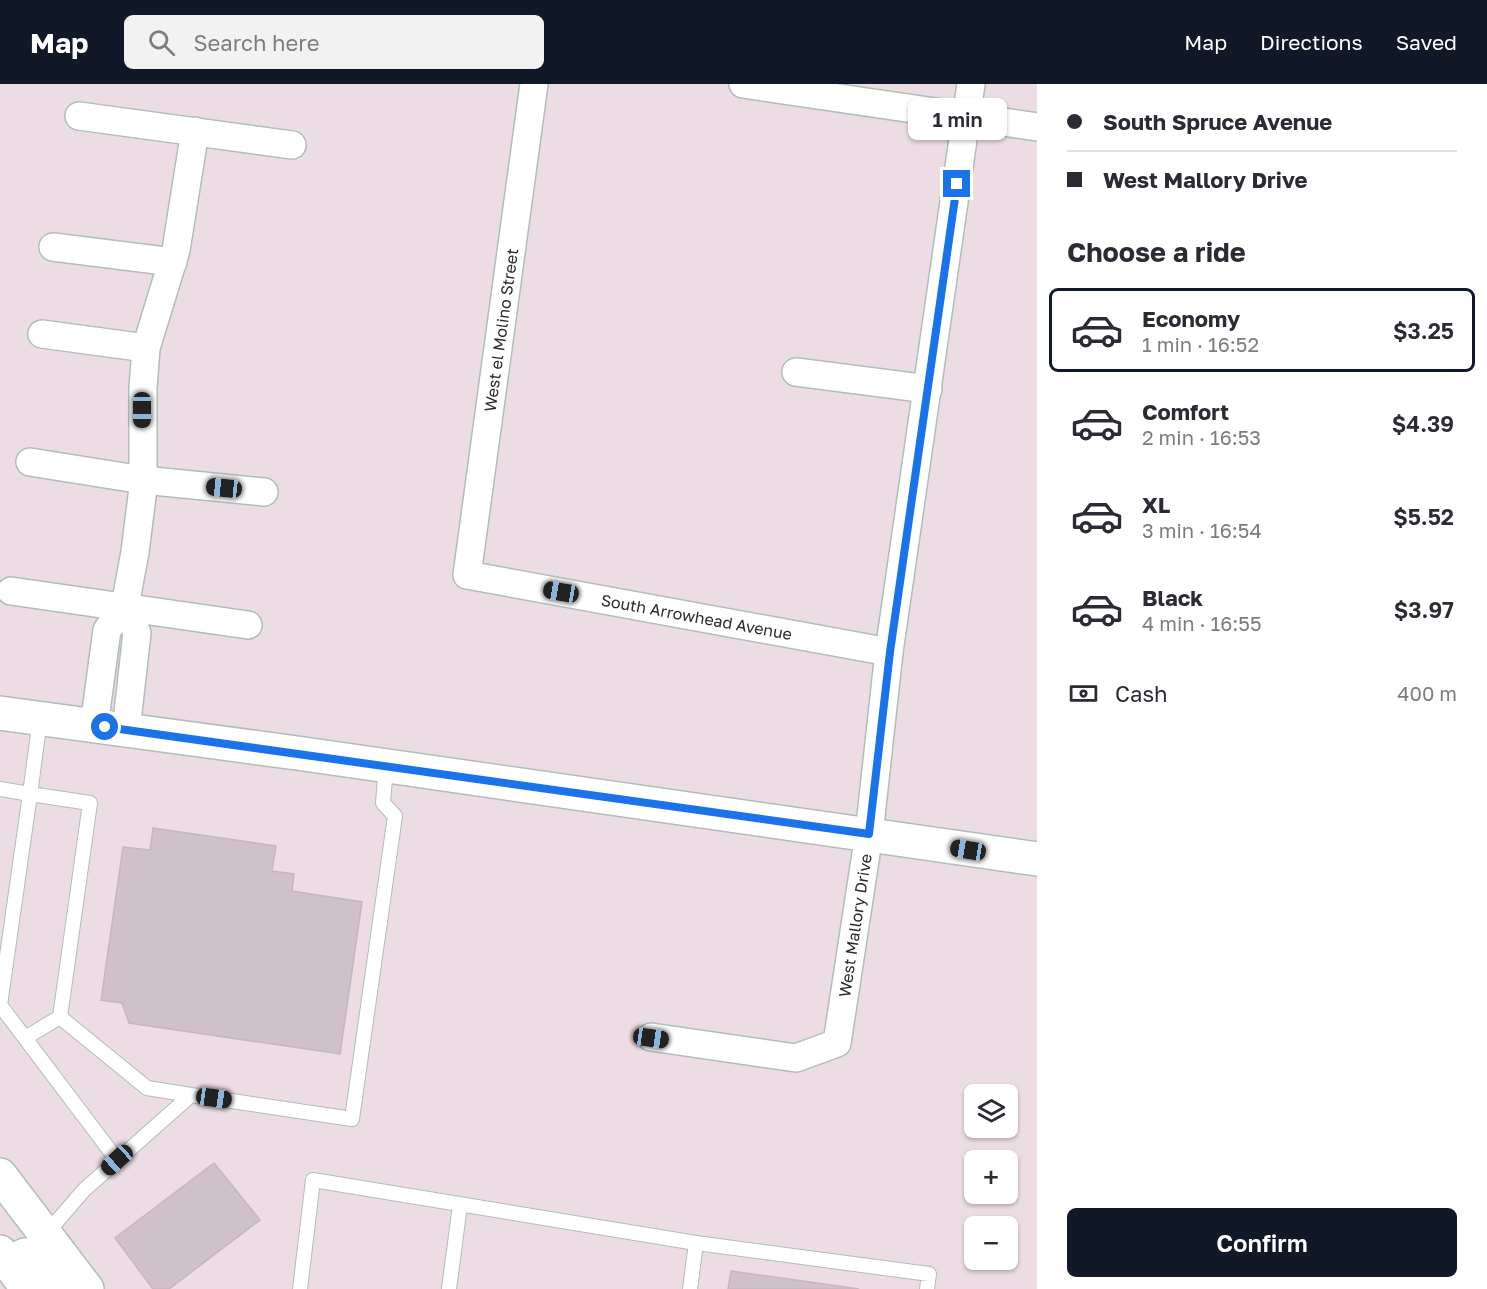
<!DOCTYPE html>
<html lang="en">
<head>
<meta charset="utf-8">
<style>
  :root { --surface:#fff; --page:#f2f2f3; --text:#2b2b33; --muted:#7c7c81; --line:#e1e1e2; --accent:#111827 }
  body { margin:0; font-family:"Golos Text",sans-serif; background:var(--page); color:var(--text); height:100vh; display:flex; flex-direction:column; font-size:22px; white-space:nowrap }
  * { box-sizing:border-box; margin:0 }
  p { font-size:20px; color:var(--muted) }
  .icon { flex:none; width:33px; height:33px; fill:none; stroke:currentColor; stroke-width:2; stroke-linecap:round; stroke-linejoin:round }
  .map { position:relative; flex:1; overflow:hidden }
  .drawer { display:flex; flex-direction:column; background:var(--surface); width:450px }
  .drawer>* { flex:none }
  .hud { display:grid; align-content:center; height:132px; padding:0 30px; background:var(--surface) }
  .tools { position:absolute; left:964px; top:1000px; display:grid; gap:12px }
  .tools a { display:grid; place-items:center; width:54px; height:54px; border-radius:9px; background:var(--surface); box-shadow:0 2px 4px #0004; font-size:30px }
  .end { position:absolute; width:27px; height:27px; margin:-14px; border:8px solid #1a73e8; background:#fff; box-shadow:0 0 0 3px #fff }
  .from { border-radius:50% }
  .bubble { position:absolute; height:42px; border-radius:9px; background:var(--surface); box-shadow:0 2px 4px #0004; font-size:20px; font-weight:600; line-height:42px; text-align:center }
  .car { position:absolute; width:18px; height:36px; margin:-18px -9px; border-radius:8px; box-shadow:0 0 4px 2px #0007; background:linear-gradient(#222 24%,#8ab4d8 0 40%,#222 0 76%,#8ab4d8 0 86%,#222 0) }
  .hud b { display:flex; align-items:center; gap:21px; height:57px; font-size:22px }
  .hud b+b { border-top:2px solid var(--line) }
  .hud i { width:15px; height:15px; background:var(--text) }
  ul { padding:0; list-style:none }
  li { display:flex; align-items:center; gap:18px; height:84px; margin:0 12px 9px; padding:0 18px; border:3px solid transparent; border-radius:9px }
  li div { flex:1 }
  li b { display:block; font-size:22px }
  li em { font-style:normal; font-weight:600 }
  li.active { border-color:var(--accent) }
  li>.icon { width:54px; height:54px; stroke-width:1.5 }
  h2 { padding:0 30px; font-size:27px; line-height:72px }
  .pay { display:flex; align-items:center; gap:15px; height:66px; padding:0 30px; font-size:22px }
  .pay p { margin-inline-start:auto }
  .action { display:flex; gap:12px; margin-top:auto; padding:12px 30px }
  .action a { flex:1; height:69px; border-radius:9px; background:var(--accent); color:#fff; font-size:24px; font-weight:600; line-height:69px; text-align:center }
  header { display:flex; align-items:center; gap:36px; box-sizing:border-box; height:84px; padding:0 30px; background:var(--accent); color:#fff }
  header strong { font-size:28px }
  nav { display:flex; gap:33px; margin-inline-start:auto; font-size:21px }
  .search { width:420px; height:54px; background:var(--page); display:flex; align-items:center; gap:15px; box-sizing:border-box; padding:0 21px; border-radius:9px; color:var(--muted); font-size:22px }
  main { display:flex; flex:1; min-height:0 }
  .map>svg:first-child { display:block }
  .building { fill:#cec1c7; stroke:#c8b6be; stroke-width:1.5 }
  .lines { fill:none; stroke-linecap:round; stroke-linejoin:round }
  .service-casing { stroke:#b0beba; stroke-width:16 }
  .minor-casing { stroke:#b0beba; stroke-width:30 }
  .tertiary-casing { stroke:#b0beba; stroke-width:36 }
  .secondary-casing { stroke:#b0beba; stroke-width:36 }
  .service { stroke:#fff; stroke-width:14 }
  .minor { stroke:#fff; stroke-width:27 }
  .tertiary { stroke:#fff; stroke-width:33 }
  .secondary { stroke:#fff; stroke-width:33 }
  .route { stroke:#1a73e8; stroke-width:8 }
  .labels { text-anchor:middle; stroke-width:4.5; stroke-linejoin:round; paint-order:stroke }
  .street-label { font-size:16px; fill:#2a2a2a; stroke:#fff }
</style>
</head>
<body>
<header>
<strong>Map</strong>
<div class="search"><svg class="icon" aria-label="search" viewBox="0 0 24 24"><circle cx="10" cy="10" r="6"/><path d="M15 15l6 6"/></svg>Search here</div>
<nav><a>Map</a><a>Directions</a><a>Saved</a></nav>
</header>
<main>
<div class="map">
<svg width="1037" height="1205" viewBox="0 0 1037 1205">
  <rect width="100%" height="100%" fill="#ecdce4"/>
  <path class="building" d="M153,744L276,762L272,787L294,790L292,807L362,818L340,970L129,939L122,919L101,916L123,763L150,766Z
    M214,1079L260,1136L169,1205H153L115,1154Z
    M731,1187L859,1205H728Z"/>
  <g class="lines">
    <defs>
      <path id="service" d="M0,705L30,710L40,635
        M0,921L30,710L90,719L60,933
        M0,921L117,1076
        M25,954L60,933L147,1004L191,1011
        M46,1150L84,1106L191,1011L352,1035L395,732L383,719L386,682
        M300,1205L313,1096L696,1159
        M449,1205L460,1121
        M690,1205L696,1159L929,1190L927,1205"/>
      <g id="minor">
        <path id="s1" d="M534,0L467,491L889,568"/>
        <path d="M743,0L1037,43"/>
        <path d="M79,32L292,61"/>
        <path d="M53,163L173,178"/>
        <path d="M42,250L146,264"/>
        <path d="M796,288L928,305"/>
        <path d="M30,378L143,396L264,408"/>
        <path d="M11,507L248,541"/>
        <path d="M125,522L137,549L126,646"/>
        <path d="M94,642L107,546L125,522L135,468L143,404V304L146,264L176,166L195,47"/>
        <path id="s2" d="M651,953L796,974L837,959L869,750L889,568L971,0"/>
      </g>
      <path id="tertiary" d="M0,629L304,670L1037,775"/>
      <path id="secondary" d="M0,1091L87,1205
        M0,1168L28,1205
        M9,1180L25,1171L38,1176L62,1205"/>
    </defs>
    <use href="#service" class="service-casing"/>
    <use href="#minor" class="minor-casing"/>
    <use href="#tertiary" class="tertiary-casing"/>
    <use href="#secondary" class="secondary-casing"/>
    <use href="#service" class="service"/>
    <use href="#minor" class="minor"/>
    <use href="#tertiary" class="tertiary"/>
    <use href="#secondary" class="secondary"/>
  </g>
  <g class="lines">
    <path class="route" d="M105,643L869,750L890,568L957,100"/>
  </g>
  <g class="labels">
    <g class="street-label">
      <text transform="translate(501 246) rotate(-82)" y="6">West el Molino Street</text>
      <text dy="6" stroke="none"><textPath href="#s1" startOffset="729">South Arrowhead Avenue</textPath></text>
      <text dy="6" stroke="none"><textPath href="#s2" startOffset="309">West Mallory Drive</textPath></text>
    </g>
  </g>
</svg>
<div class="tools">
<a><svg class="icon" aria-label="layers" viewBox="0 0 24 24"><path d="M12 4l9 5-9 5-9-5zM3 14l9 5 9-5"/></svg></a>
<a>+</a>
<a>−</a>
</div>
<i class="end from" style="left:105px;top:643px"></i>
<i class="end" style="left:957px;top:100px"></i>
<div class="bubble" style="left:908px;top:14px;width:99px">1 min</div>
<i class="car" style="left:142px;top:326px;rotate:180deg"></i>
<i class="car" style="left:224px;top:404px;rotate:276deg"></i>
<i class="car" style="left:561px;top:508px;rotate:280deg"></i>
<i class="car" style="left:968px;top:766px;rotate:279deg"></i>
<i class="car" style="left:651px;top:954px;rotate:98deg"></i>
<i class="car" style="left:214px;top:1014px;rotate:98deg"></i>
<i class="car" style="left:117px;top:1076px;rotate:228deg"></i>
</div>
<section class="drawer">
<div class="hud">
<b><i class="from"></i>South Spruce Avenue</b>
<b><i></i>West Mallory Drive</b>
</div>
<h2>Choose a ride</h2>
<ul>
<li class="active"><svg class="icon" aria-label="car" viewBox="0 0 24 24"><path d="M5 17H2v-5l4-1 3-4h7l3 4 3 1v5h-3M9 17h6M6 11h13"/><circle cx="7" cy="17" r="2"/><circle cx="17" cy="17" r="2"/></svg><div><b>Economy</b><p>1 min · 16:52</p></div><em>$3.25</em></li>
<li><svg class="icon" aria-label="car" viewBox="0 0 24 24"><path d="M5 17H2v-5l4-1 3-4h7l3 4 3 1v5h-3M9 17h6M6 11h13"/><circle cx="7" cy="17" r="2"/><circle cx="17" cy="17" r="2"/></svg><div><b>Comfort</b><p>2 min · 16:53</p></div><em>$4.39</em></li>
<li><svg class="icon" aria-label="car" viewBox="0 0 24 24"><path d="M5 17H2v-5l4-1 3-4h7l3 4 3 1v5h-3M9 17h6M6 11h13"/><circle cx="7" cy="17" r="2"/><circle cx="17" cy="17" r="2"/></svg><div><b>XL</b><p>3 min · 16:54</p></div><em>$5.52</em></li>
<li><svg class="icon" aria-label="car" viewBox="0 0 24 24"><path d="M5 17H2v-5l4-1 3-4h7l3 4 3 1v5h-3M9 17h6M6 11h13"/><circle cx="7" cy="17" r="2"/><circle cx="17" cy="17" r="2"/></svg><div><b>Black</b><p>4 min · 16:55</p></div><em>$3.97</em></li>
</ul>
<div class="pay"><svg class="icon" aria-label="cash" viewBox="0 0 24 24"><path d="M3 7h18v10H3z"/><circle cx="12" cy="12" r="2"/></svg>Cash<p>400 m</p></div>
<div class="action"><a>Confirm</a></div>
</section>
</main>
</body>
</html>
